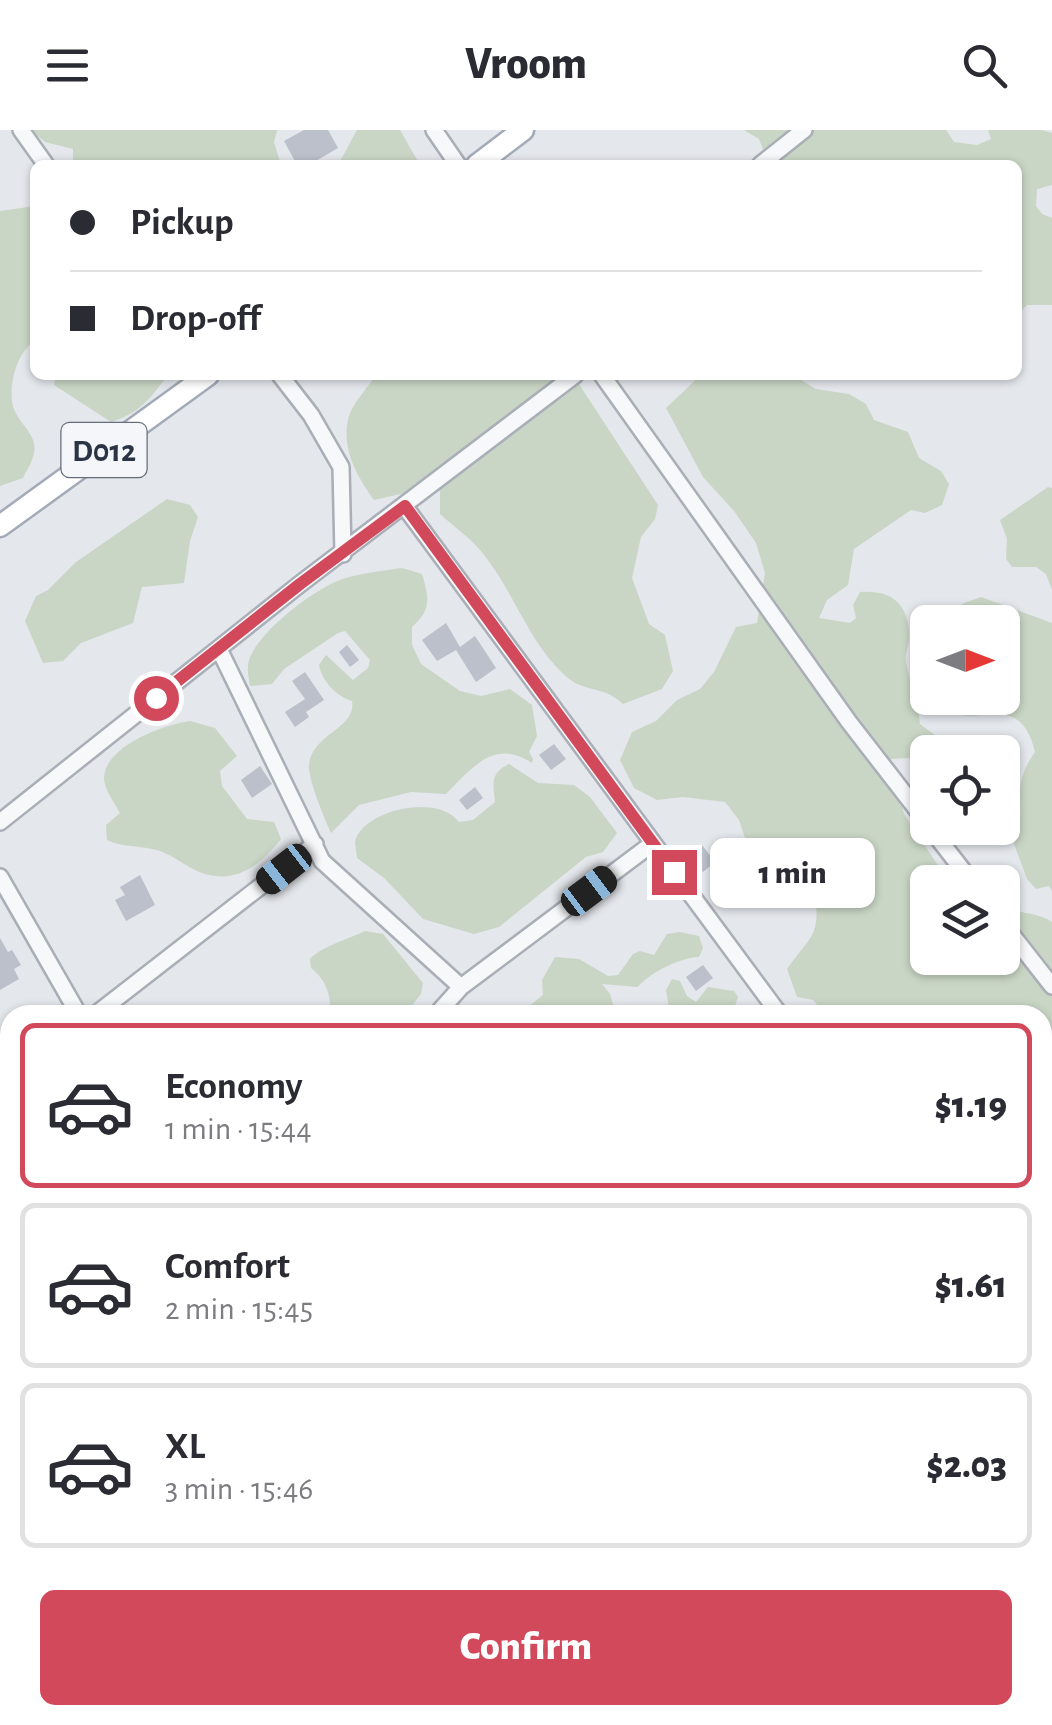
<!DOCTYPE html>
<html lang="en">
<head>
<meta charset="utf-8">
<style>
  :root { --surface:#fff; --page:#f2f2f3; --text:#2b2b33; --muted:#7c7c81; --line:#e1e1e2; --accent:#d1495b }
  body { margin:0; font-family:"Alegreya Sans",sans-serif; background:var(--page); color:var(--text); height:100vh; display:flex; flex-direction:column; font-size:38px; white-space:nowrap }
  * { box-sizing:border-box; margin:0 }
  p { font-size:32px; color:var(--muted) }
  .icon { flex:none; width:55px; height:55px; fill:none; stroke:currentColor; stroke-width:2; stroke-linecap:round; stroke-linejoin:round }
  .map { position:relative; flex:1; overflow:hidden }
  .drawer { position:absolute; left:0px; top:875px; width:1052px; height:720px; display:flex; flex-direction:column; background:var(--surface); border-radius:30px 30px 0 0; box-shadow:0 2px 8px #0004 }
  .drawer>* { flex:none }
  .banner { position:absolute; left:30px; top:30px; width:992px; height:220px; border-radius:15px; box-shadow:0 2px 8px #0004; display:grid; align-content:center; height:220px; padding:0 40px; background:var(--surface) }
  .needle { width:65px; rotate:90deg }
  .tools { position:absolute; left:910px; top:475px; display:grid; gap:20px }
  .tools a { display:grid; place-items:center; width:110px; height:110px; border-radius:15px; background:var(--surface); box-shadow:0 2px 8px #0004; font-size:50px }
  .end { position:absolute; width:45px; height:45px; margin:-22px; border:12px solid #d1495b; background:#fff; box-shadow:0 0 0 5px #fff }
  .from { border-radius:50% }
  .bubble { position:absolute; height:70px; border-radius:15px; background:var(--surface); box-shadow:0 2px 8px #0004; font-size:32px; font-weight:800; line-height:70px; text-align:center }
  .car { position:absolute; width:30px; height:60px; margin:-30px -15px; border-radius:12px; box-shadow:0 0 8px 2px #0007; background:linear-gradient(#222 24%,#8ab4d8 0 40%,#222 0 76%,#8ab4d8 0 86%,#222 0) }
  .banner b { display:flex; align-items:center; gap:35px; height:95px; font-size:38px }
  .banner b+b { border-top:2px solid var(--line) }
  .banner i { width:25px; height:25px; background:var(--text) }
  ul { padding:18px 0 0; list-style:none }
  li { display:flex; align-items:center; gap:30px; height:165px; margin:0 20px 15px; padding:0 20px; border:5px solid var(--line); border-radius:15px }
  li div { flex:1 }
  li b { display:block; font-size:38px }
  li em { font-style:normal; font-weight:800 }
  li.selected { border-color:var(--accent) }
  li>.icon { width:90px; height:90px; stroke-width:1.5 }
  .action { display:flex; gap:20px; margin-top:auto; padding:20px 40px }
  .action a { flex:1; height:115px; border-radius:15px; background:var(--accent); color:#fff; font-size:40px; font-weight:800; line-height:115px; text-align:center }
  header { display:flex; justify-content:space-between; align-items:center; height:130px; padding:0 40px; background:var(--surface); font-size:45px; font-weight:800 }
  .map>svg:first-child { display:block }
  .green { fill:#c9d6c5 }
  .building { fill:#bbc0ca }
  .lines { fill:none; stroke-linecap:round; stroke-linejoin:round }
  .minor-casing { stroke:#a9aeb7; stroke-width:20 }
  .major-casing { stroke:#a3abb8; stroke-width:25 }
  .minor { stroke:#f7f8fa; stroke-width:15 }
  .major { stroke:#fff; stroke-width:20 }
  .route { stroke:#d1495b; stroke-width:12 }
  .labels { text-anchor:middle; stroke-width:10; stroke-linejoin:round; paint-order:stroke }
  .shield { fill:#f4f6f9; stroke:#676e7b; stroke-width:2.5 }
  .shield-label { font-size:32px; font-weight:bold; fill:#2b3445 }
</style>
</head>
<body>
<header><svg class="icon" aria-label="menu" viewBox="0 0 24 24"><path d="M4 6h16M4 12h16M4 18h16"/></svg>Vroom<svg class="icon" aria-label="search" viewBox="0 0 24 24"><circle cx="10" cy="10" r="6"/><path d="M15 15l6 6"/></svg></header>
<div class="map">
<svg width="1052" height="1595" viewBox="0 0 1052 1595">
  <rect width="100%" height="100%" fill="#e4e7ec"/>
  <path class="green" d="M31,0H277L274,12L281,35H73V19L45,12Z
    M357,0H400L420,35H338Z
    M744,0H946L954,12L977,15L991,9L988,0H1042L1052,3V55L1037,59L1036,76L1042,84L1052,88V175H1027L1018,184V35H769L759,9Z
    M35,76V211C17,221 8,256 13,276C16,289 29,298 33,310C38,324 29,336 23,348L0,356V81Z
    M56,245H167C152,269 137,284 111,292L54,255Z
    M376,245H573L658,375L655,389L641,407L632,448L649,494L665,505L673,541L662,559L623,574C603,555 586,563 568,548C528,514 514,460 480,420C469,407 453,396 440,384V361L432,357L374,370C357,346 340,318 349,286C353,273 368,257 376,245Z
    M701,245H793L816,259L849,264L866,274L874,290L908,302L919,328L941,341L949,354L942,375L925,383L911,380L854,419L848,455L827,470L819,488L850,493L856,488L853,475L860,462C891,459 910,474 909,508C909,515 905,524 906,532C910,552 918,572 920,594L935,605L978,622H928L927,634L908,628L891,629L904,684L949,752H928V828H1002L1003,773C1017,786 1035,780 1052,792V900L1043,894L1042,885H826L813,870L797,867L787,839C794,828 804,818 811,807C828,778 804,720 771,714C764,712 754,714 747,714L739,690L725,672L683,667L657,670L634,658L620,630L632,602L656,591L677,570L700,559L714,542L736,497L757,493L765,443L756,413L734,381L703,347L666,278Z
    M1048,357L1052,358V460L1046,444L1036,437H1012L1006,429L1007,409L1000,390Z
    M167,369L190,375L198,387L190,411L184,453L142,457L133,493L81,513L63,531L43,533L25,491L36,466L48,460L76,432Z
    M402,438L422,444C429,468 432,479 412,497V515L421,534L460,561L481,566L510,559L532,575L537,606L529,622L533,629L532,633C494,608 472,638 446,664L411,662L359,675L331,703C325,690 307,647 309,634C313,603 357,598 352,571C336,566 322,551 319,535L326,525L353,550L368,538L370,530L345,501L338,503L284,539L272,554L250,556C248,545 246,535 251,525C263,499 313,460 340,450C360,443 381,441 402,438Z
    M981,467L1052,493V761L1049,756L1036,759L1027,749L1014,714C1030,677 1007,661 1035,622C1018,549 963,613 937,568H1002V492H936L964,473Z
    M190,591L215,598L237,626L220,641L222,656L247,689L274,692L281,709C263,732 240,752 209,745C192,742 177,727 160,721C143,715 123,718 107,710L106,695L120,683C114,672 104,659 104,648C105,616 163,595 190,591Z
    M509,634L538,653L574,655L590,667L617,703L603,722L586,727L499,797L474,804L423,789L384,748L357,728C357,726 355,714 355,712C361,681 437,662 459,692L473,690L495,672C493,653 490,643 509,634Z
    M365,801L383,804L423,853L421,864L404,885H331C330,865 328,852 311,838L310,829C320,817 349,809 365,801Z
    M680,802L699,806L703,818L699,827C681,827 649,843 638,857L602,854L610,864L616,885H518L543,865L542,850L555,827L579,829L608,846L618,845L633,824L640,821L654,825L667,804Z
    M672,849L680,851L687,866L696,872L708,857L734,861L738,867L734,879L727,885H662L669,878L666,860Z
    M1045,937L1052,938V1003L1045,1008L1043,1031Z
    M0,1007L10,1023V1187L0,1195Z
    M1043,1125L1052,1128V1184L1043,1190Z
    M1048,1500L1052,1503V1595H969L964,1585H1042L1043,1547L1050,1537L1043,1528V1502Z
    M93,1585C121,1585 213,1579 229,1595H87Z
    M326,1585H405L396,1595H316L324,1591Z
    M494,1585H641L646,1595H496Z
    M802,1585H929L931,1595H797Z"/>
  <path class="building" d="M304,0H328L338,18L309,35H297L284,11Z
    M446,493L460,517L475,506L496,538L476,552L456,520L437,531L422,510Z
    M347,515L359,530L350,537L339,522Z
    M305,542L324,570L306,582L309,587L295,597L285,582L305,569L292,551Z
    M554,614L566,629L551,640L539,625Z
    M260,636L272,654L252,668L241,650Z
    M475,657L483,668L467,680L459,670Z
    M702,715L715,732L703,742L690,724Z
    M745,736L761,758L741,773L725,752Z
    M768,744L786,767L777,774L759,751Z
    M140,745L155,775L126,791L115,770L125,765L120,757Z
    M0,808L8,822L12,820L21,835L14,839L19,849L0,860Z
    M703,835L713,848L696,861L686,847Z"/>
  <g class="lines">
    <defs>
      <path id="minor" d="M21,0L46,35
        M434,0L458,35
        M760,35L804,0
        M280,245L311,285L341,337L343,424
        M602,245L849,592L928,694
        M405,377L780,885
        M219,519L322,731L461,857
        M0,692L300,454L575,245
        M930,698L972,752
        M0,747L79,885
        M1002,792L1052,856
        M95,885L315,714
        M436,885L461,857L653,713
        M0,958L10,951
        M0,989L10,1002
        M1042,1096L1052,1088
        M0,1215L10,1208
        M1042,1459L1052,1471
        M0,1471L10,1463
        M0,1539L10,1552
        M35,1585L43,1595
        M247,1585L255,1595
        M944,1585L951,1595
        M423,1595L437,1585"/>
      <path id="major" d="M477,35L523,0
        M0,396L208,245"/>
    </defs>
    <use href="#minor" class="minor-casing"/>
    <use href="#major" class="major-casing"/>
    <use href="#minor" class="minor"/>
    <use href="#major" class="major"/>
  </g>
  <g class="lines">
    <path class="route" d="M156,568L300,454L405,376L674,742"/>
  </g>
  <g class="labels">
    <rect class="shield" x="61.5" y="293" width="85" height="54" rx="8"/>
    <g class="shield-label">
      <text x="104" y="331">D012</text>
    </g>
  </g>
</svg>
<div class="tools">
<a><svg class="needle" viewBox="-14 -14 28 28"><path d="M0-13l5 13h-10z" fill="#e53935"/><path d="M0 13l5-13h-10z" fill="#7c7c81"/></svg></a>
<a><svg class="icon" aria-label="locate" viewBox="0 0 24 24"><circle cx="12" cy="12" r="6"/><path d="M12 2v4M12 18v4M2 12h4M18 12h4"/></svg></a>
<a><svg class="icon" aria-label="layers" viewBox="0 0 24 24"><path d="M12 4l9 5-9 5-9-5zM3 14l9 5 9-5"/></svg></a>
</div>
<i class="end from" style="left:156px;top:568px"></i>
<i class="end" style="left:674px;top:742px"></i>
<div class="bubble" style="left:710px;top:708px;width:165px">1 min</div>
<i class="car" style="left:284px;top:739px;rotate:232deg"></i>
<i class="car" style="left:589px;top:761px;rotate:53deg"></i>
<div class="banner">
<b><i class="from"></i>Pickup</b>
<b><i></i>Drop-off</b>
</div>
<section class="drawer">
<ul>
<li class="selected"><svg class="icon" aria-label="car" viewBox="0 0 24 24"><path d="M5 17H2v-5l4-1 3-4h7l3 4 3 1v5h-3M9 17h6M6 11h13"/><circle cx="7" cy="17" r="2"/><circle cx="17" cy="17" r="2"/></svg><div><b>Economy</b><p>1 min · 15:44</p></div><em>$1.19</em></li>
<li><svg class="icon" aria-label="car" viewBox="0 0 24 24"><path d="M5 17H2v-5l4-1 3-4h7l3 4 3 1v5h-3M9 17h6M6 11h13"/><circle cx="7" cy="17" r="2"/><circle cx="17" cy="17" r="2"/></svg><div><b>Comfort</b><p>2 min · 15:45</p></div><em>$1.61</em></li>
<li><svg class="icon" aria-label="car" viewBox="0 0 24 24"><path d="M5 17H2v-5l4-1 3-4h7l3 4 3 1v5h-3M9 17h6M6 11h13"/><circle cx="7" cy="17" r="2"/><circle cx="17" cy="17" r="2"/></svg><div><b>XL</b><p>3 min · 15:46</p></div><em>$2.03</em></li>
</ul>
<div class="action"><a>Confirm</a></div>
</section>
</div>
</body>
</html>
